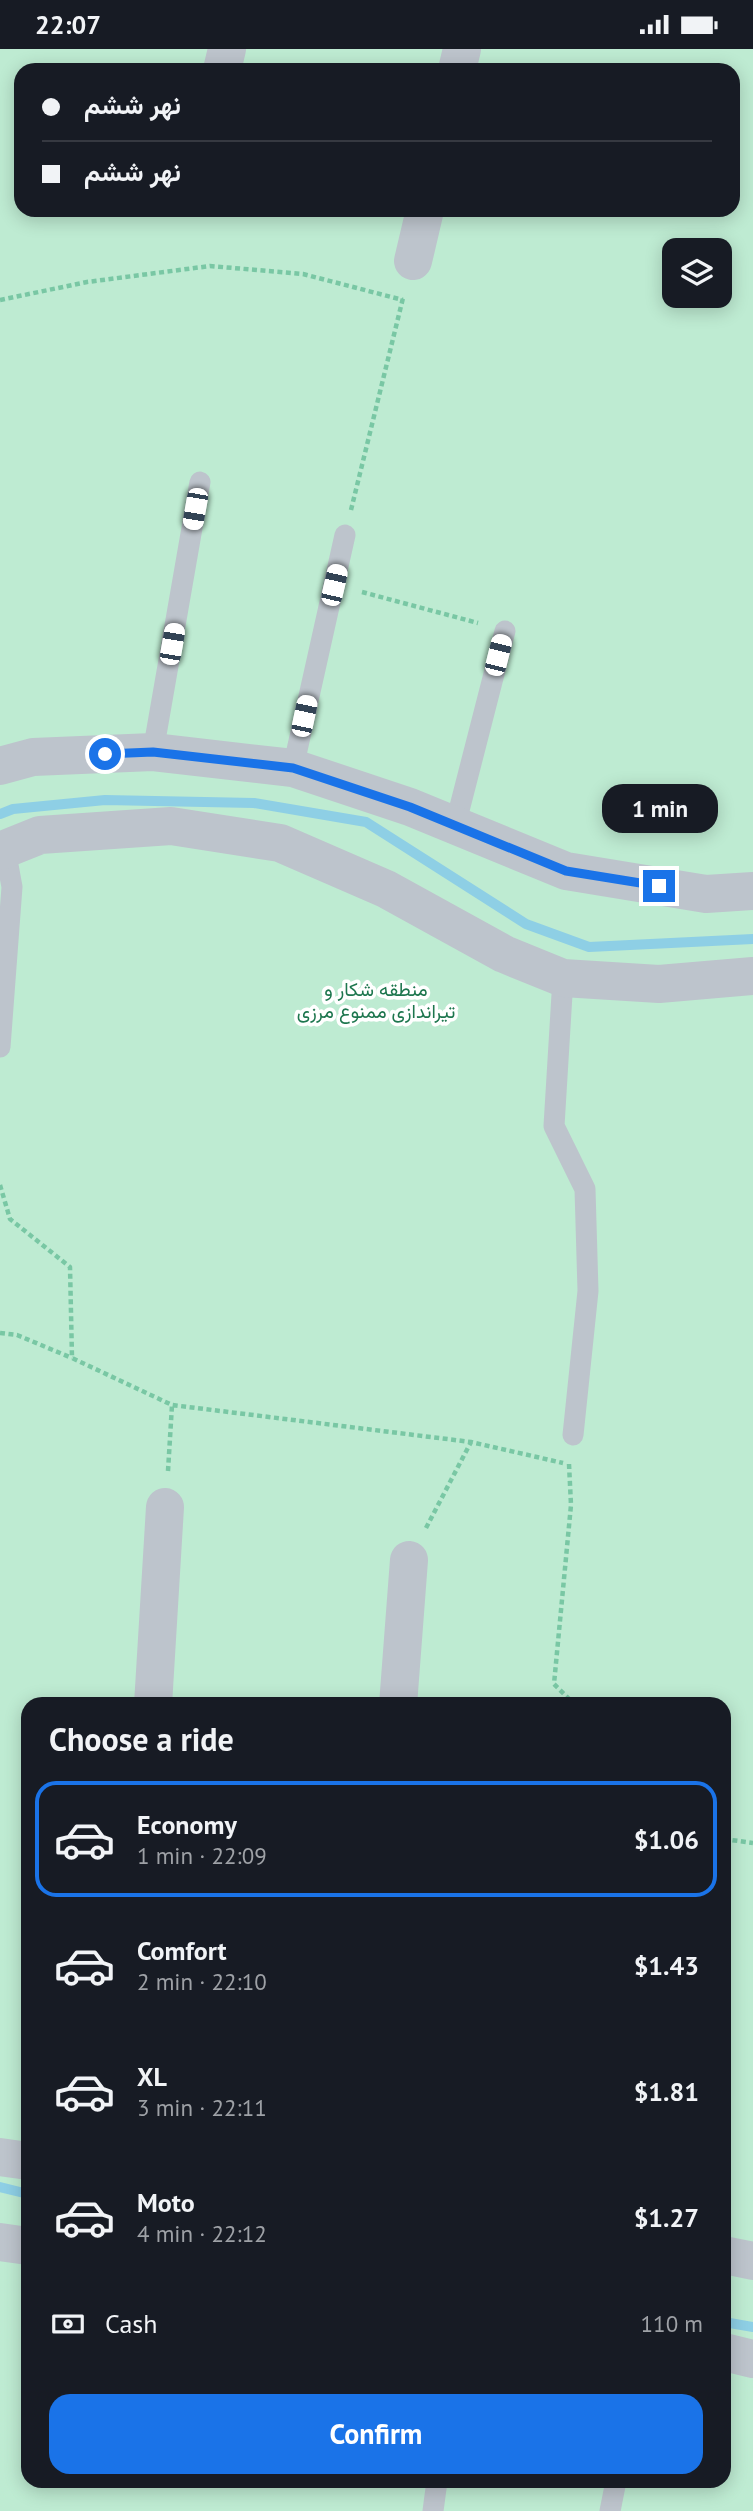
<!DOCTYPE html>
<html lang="en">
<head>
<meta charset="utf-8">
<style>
  :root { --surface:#171b24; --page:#242831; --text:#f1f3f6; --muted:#9ea1a6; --line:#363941; --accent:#1a73e8 }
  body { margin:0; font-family:"PT Sans",Vazirmatn,sans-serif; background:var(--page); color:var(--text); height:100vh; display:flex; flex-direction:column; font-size:26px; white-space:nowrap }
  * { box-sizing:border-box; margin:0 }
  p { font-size:23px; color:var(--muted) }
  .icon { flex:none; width:38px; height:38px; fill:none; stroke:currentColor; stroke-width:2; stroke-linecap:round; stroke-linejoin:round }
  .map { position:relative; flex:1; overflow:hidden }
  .sheet { position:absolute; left:21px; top:1648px; width:710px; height:791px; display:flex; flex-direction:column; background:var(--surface); border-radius:21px; box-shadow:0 4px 18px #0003 }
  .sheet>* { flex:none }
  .guide { position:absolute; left:14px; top:14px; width:726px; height:154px; border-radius:21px; box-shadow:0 4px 18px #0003; display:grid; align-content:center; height:154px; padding:0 28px; background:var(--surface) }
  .buttons { position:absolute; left:662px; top:189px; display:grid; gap:14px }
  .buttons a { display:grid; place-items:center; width:70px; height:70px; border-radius:14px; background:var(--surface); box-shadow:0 4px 18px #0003; font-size:35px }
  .end { position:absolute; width:32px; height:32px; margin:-16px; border:9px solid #1a73e8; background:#fff; box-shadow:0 0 0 4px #fff }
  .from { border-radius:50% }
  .bubble { position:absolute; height:49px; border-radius:21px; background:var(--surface); box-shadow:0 4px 18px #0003; font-size:23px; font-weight:700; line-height:49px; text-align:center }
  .car { position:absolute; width:21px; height:42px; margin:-21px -10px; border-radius:9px; box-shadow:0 0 5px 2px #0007; background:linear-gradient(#fff 24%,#345 0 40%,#fff 0 76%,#345 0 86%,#fff 0) }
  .guide b { display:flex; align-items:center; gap:24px; height:66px; font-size:26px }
  .guide b+b { border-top:2px solid var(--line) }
  .guide i { width:18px; height:18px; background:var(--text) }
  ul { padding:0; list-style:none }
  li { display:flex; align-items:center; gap:21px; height:116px; margin:0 14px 10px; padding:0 14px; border:4px solid transparent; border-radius:21px }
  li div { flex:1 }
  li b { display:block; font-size:26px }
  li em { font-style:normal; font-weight:700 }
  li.on { border-color:var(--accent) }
  li>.icon { width:63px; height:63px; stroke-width:1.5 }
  h2 { padding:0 28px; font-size:32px; line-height:84px }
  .pay { display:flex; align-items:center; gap:18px; height:77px; padding:0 28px; font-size:26px }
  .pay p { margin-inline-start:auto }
  .button { display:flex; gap:14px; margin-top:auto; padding:14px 28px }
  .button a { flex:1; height:80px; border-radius:21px; background:var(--accent); color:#fff; font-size:28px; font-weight:700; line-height:80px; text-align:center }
  .status { display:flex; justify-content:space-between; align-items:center; height:49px; padding:0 35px; background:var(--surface); direction:ltr }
  .status svg { height:19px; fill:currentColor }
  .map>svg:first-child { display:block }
  .green { fill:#beebd2; fill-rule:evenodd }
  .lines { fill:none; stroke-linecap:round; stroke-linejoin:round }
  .stream { stroke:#8ecfe5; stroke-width:10 }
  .path { stroke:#79c7a4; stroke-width:4.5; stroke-dasharray:5 3.5; stroke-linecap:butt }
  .service { stroke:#bdc4cc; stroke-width:21 }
  .minor { stroke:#bdc4cc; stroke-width:38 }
  .route { stroke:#1a73e8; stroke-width:9 }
  .labels { text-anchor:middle; stroke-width:7; stroke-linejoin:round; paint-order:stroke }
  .park-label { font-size:19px; fill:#1d764e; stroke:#fff }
</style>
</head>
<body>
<div class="status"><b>22:07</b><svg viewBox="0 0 49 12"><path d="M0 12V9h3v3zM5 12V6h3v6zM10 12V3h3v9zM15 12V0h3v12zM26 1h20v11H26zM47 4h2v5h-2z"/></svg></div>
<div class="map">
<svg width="753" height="2462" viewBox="0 0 753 2462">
  <rect width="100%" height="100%" fill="#f0eeee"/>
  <path class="green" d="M0,0H753V2462H0ZM21,21H733V161H21ZM674,201H719V247H674ZM28,1656H724V2432H28Z"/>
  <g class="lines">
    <path class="stream" d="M0,765L13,760L105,751L254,754L366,773L526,875L589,898L753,890
      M0,2138L28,2145
      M724,2273L753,2278"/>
    <path class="path" d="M0,251L87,233L210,217L303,225L403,251
      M351,461L403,249
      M362,543L478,574
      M0,1136L10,1170L70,1218L72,1309L172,1356L471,1393L563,1414
      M0,1284L17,1286L72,1309
      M569,1415L571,1456L554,1635L575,1656
      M168,1422L172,1356
      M426,1479L471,1393
      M724,1790L753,1794"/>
    <path class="service" d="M153,703L200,433
      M293,719L345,486
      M455,777L505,582
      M563,929L554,1077L585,1140L588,1242L573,1386
      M0,998L12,838L5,800
      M433,2462L437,2432
      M610,2462L616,2432"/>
    <path class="minor" d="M222,21L227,0
      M457,21L462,0
      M413,212L425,161
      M0,717L33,708L153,703L293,719L410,758L566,822L706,845L753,842
      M0,802L40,786L171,777L280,794L386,840L504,905L563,929L659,935L753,927
      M153,1656L165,1458
      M398,1656L409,1511
      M0,2108L28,2112
      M0,2193L28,2197
      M724,2206L753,2212
      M724,2303L753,2310"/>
  </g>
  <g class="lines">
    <path class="route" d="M105,705L153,703L293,719L410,758L566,822L659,837"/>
  </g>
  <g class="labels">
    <g class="park-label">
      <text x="376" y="947">منطقه شکار و<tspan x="376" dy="22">تیراندازی ممنوع مرزی</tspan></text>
    </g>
  </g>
</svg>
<div class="buttons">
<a><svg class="icon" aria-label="layers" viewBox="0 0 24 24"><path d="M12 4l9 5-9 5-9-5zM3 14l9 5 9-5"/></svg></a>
</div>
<i class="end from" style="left:105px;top:705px"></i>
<i class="end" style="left:659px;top:837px"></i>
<div class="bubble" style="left:602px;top:735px;width:116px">1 min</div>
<i class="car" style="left:195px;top:460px;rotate:190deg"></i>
<i class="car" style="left:334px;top:536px;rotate:13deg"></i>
<i class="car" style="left:172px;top:595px;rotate:10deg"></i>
<i class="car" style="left:498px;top:606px;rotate:14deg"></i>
<i class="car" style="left:304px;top:667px;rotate:12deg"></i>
<div class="guide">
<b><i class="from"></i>نهر ششم</b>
<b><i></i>نهر ششم</b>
</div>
<section class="sheet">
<h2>Choose a ride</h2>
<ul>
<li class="on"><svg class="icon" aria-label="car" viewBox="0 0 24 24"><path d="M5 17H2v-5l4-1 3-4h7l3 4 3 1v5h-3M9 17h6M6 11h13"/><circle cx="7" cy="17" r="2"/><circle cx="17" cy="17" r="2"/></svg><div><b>Economy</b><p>1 min · 22:09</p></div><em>$1.06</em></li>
<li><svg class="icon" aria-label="car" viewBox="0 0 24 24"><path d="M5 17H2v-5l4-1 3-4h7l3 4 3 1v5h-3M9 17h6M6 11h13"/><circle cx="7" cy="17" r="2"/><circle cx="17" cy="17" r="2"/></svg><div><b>Comfort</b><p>2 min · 22:10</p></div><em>$1.43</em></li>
<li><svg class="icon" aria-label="car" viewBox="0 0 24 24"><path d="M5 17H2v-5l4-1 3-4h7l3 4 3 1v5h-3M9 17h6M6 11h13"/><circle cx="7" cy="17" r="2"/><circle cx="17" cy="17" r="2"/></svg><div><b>XL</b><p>3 min · 22:11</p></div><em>$1.81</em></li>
<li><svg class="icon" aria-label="car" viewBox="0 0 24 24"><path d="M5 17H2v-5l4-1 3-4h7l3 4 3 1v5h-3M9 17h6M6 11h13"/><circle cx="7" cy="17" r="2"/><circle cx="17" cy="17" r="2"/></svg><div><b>Moto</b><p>4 min · 22:12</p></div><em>$1.27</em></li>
</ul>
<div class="pay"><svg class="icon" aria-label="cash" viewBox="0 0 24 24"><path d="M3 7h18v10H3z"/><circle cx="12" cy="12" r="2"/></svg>Cash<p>110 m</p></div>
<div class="button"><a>Confirm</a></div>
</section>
</div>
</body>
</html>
